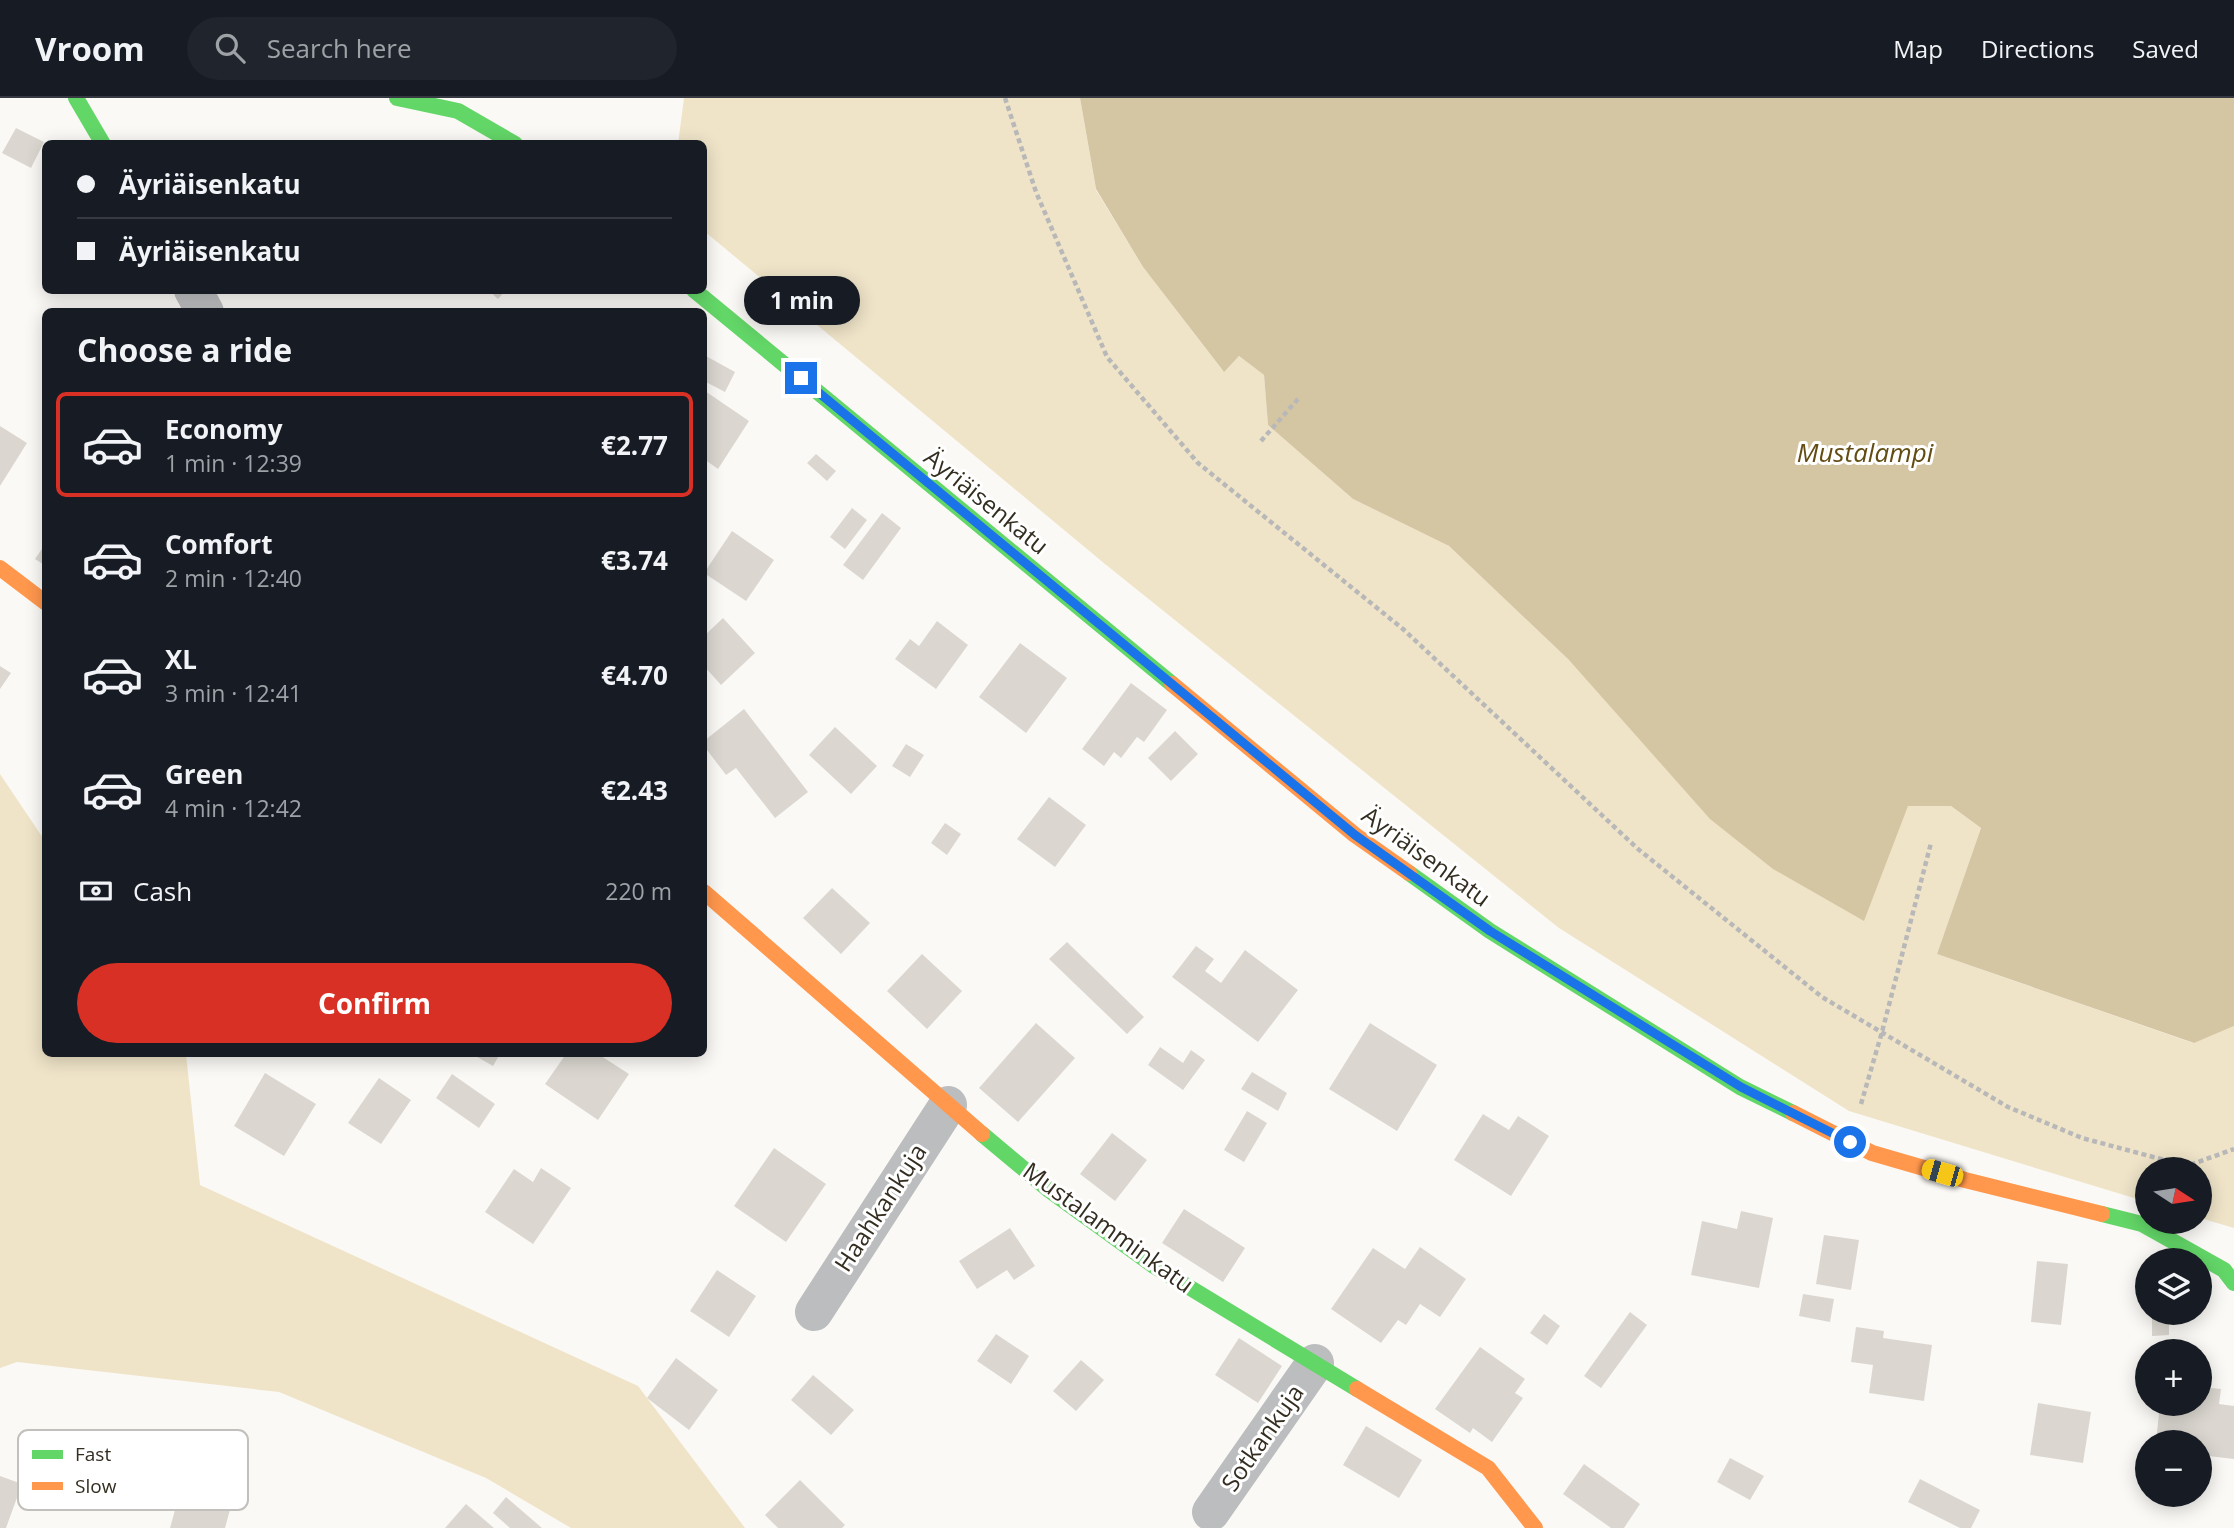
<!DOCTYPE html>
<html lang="en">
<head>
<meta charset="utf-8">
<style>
  :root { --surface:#171b24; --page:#20242c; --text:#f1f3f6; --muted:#9ea1a6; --line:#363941; --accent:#d93025 }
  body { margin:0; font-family:"Open Sans",sans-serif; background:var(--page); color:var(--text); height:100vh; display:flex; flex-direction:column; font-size:26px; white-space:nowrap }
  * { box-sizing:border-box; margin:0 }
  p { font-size:23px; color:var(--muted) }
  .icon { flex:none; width:38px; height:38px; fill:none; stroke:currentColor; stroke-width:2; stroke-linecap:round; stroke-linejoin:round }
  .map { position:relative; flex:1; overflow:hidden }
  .drawer { position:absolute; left:42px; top:210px; width:665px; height:749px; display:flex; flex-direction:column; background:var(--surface); border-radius:10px; box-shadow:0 4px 18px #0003 }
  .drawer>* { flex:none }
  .top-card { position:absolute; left:42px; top:42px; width:665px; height:154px; border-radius:10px; box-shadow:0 4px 18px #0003; display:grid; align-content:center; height:154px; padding:0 35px; background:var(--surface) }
  .needle { width:46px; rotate:102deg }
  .tools { position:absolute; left:2135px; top:1059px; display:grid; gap:14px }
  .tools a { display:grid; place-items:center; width:77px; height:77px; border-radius:50%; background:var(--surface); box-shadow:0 4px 18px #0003; font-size:35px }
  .end { position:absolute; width:32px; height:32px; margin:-16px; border:9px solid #1a73e8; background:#fff; box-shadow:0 0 0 4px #fff }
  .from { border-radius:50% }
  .bubble { position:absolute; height:49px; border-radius:24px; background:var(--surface); box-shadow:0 4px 18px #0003; font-size:23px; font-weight:700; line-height:49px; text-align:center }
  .car { position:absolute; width:21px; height:42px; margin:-21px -10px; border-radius:9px; box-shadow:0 0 5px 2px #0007; background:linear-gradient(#f5c518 24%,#345 0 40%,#f5c518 0 76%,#345 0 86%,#f5c518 0) }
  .top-card b { display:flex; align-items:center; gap:24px; height:66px; font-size:26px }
  .top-card b+b { border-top:2px solid var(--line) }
  .top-card i { width:18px; height:18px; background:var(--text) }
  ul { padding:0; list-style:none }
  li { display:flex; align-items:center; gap:21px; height:105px; margin:0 14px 10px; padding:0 21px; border:4px solid transparent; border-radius:10px }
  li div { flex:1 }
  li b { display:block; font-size:26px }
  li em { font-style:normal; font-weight:700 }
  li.selected { border-color:var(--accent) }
  li>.icon { width:63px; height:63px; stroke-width:1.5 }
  h2 { padding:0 35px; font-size:32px; line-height:84px }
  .pay { display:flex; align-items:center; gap:18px; height:77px; padding:0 35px; font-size:26px }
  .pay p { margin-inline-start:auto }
  .primary-button { display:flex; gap:14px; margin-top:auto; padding:14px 35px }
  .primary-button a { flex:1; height:80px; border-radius:42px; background:var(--accent); color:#fff; font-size:28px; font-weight:700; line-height:80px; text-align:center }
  header { display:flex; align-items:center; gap:42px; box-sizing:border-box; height:98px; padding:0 35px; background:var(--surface); border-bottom:2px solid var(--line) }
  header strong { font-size:33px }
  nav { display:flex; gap:38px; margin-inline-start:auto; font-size:24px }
  .search { width:490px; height:63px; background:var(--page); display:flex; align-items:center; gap:18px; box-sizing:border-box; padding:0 24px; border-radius:38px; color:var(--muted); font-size:26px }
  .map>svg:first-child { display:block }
  .green { fill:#efe4c8 }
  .water { fill:#d5c6a3 }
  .building { fill:#dbd7d0 }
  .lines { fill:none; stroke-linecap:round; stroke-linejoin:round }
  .path { stroke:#b8b8b8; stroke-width:4.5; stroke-dasharray:5 3.5; stroke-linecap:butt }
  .street { stroke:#bcbdbf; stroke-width:38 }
  .fast { stroke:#63d668; stroke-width:16 }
  .slow { stroke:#ff974d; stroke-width:16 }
  .route { stroke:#1a73e8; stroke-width:9 }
  .labels { text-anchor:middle; stroke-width:6; stroke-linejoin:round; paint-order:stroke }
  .street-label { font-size:24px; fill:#342e21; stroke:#fff }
  .water-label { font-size:26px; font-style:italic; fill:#634c12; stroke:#fff }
  .key { fill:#fff; stroke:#c2c0bc; stroke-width:2 }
  .key-label { font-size:19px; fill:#342e21 }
</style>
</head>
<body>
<header>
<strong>Vroom</strong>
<div class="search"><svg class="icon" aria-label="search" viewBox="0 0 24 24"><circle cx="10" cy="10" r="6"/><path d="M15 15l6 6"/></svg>Search here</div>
<nav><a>Map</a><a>Directions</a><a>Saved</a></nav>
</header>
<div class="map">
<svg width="2234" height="1430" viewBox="0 0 2234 1430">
  <rect width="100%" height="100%" fill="#fbf9f5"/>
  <path class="green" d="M684,0H1080L1096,92L1143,169L1223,273L1239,258L1264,277L1268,327L1353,401L1449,448L1569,562L1908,708H1951L1981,730L1937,856L2193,945L2234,928V1130L2200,1120V1071H2147V1104L1849,1013L1559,830L1105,466L704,133V46H678Z
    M0,676L45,743L46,956H186L200,1087L638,1288L745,1430H571L486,1380L279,1294L17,1264L0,1270Z"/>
  <path class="water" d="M1080,0H2234V928L2194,945L1937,856L1981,730L1951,708H1908L1864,823L1773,771L1710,721L1569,562L1449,448L1353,401L1268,327L1264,277L1239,258L1224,274L1143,169L1096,91Z"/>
  <path class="building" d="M16,30L44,44L31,70L2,55Z
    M488,192H506L498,201Z
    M704,257L735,274L725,294L704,283Z
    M705,293L749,323L718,371L704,361Z
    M0,328L27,345L0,388Z
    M816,356L836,373L827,383L807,365Z
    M852,410L867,422L845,451L830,439Z
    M882,415L901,430L863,482L843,467Z
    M732,433L774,462L746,503L704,475Z
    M46,445V468L35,461Z
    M723,520L755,555L721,587L704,568V538Z
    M937,523L968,547L936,591L895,561L910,541L919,548Z
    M1020,545L1067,580L1026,635L979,599Z
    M0,568L11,575L0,591Z
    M1131,585L1167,612L1144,644L1137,639L1121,660L1114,654L1104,668L1082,651Z
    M744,611L808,694L775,720L736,670L726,677L704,648V643Z
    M835,629L877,668L851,696L809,657Z
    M1175,633L1198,656L1171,683L1148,660Z
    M906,646L924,657L910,679L892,668Z
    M1049,699L1086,727L1055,769L1017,741Z
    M945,725L961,736L947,757L931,745Z
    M832,790L870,825L841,856L803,820Z
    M1067,844L1144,919L1127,936L1049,861Z
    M1196,848L1214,861L1205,873L1221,885L1245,852L1298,892L1258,944L1172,879Z
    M922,856L962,893L927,931L887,893Z
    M1036,925L1075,960L1018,1024L979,990Z
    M1370,925L1437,967L1397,1033L1329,991Z
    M1160,949L1183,965L1191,952L1205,962L1183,992L1148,967Z
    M472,956H500L493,968Z
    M566,956H598L629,976L598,1022L545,986Z
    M1252,974L1287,995L1278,1013L1241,991Z
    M265,975L316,1006L284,1058L234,1028Z
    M452,976L495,1006L479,1030L436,1000Z
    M379,980L411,1002L381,1046L348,1025Z
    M1247,1013L1267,1025L1244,1064L1224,1052Z
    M1483,1016L1509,1032L1518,1018L1549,1038L1511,1098L1454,1062Z
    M1112,1035L1147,1062L1115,1103L1080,1076Z
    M774,1050L826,1086L786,1144L734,1108Z
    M541,1070L571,1090L533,1146L485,1114L514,1071L533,1084Z
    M1184,1111L1245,1150L1223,1184L1162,1145Z
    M1741,1113L1773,1120L1759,1190L1691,1177L1702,1123L1737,1131Z
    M1010,1130L1035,1168L1014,1182L1007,1172L977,1191L959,1163Z
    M1824,1137L1859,1142L1851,1192L1816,1186Z
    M1420,1149L1466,1181L1440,1219L1420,1206L1406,1227L1398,1222L1381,1245L1331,1211L1373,1150L1405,1171Z
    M2037,1163L2068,1166L2061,1227L2031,1224Z
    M717,1172L756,1198L729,1239L690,1213Z
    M1803,1196L1834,1201L1830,1224L1799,1218Z
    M1630,1214L1647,1227L1601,1290L1584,1278Z
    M2152,1214H2169V1237L2152,1238Z
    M1544,1216L1560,1228L1547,1247L1530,1235Z
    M1856,1229L1884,1233L1883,1240L1932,1247L1924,1303L1869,1295L1873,1267L1851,1264Z
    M996,1236L1029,1258L1011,1286L977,1263Z
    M1239,1240L1282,1268L1258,1305L1215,1277Z
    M1480,1249L1525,1281L1515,1295L1523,1300L1492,1344L1473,1330L1470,1335L1435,1311Z
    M676,1260L718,1292L689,1332L647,1300Z
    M1081,1262L1104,1282L1076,1313L1053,1293Z
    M813,1277L854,1312L831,1337L791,1302Z
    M2200,1289L2221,1291L2219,1306L2234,1308V1361L2200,1357V1344H2156L2160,1306H2200Z
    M2038,1305L2091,1314L2083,1365L2030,1357Z
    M1366,1328L1422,1362L1399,1400L1343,1367Z
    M194,1343L245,1357L225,1430H170Z
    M1730,1360L1764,1378L1750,1402L1717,1384Z
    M1584,1366L1640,1406L1624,1430H1611L1563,1396Z
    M0,1378L22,1386L6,1430H0Z
    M1920,1381L1980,1412L1971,1430H1960L1908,1404Z
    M800,1382L845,1427L842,1430H778L765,1417Z
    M506,1399L542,1430H510L493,1415Z
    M466,1406L494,1430H445Z"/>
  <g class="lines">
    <path class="path" d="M1005,0L1036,94L1107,259L1198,365L1403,531L1638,751L1822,899L2008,1009L2082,1040L2187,1068L2234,1051
      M1261,343L1298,301
      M1861,1006L1882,934L1931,745"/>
    <path class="street" d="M193,192L205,214
      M814,1214L948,1007
      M1211,1414L1315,1265"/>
    <path class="fast" d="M76,0L103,46
      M397,0L458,13L515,46
      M694,192L1172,586
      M1409,775L1490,833L1740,989L1793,1015
      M982,1036L1049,1092L1154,1168L1357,1291
      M2102,1116L2142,1126L2224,1172L2234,1185"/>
    <path class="slow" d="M0,470L46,505
      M1172,586L1355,737L1409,775
      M704,794L982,1036
      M1793,1015L1872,1055L1965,1082L2102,1116
      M1357,1291L1488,1370L1535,1430"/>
  </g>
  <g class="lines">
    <path class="route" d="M801,280L1355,737L1490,833L1741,989L1850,1044"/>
  </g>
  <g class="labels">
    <g class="street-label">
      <text transform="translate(986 404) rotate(39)" y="8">Äyriäisenkatu</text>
      <text transform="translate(1426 759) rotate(36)" y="8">Äyriäisenkatu</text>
      <text transform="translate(881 1110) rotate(-57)" y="8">Haahkankuja</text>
      <text transform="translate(1108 1130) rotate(36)" y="8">Mustalamminkatu</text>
      <text transform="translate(1263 1340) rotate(-55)" y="8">Sotkankuja</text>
    </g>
    <g class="water-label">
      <text x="1865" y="364">Mustalampi</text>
    </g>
  </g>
  <rect x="18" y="1332" width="230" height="80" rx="10" class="key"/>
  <rect x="32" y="1352" width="31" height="9" fill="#63d668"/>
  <rect x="32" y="1384" width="31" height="8" fill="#ff974d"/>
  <g class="key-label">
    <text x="75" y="1363">Fast</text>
    <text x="75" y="1395">Slow</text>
  </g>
</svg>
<div class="tools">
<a><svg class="needle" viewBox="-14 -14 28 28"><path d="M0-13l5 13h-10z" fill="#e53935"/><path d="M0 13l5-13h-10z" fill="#9ea1a6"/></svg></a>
<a><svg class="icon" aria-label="layers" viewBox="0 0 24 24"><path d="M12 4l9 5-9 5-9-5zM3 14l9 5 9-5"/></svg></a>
<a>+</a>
<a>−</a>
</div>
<i class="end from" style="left:1850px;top:1044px"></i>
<i class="end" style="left:801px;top:280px"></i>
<div class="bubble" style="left:744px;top:178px;width:116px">1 min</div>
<i class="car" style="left:1942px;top:1075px;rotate:286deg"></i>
<div class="top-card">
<b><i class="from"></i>Äyriäisenkatu</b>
<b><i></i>Äyriäisenkatu</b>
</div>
<section class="drawer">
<h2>Choose a ride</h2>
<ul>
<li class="selected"><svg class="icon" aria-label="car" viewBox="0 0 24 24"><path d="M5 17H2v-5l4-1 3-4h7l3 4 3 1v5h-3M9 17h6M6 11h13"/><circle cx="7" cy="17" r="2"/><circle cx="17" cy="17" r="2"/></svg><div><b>Economy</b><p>1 min · 12:39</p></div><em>€2.77</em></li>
<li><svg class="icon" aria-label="car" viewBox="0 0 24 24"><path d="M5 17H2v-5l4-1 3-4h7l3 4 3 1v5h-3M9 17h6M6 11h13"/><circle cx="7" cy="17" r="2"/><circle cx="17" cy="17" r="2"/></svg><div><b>Comfort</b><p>2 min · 12:40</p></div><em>€3.74</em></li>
<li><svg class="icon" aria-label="car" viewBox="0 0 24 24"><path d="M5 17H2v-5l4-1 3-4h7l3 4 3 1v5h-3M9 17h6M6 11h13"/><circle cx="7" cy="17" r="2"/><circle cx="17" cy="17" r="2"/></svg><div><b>XL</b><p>3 min · 12:41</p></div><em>€4.70</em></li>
<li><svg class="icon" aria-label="car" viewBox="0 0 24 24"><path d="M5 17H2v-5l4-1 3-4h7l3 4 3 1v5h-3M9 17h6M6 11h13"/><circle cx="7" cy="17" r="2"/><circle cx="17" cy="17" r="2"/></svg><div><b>Green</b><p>4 min · 12:42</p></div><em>€2.43</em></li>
</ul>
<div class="pay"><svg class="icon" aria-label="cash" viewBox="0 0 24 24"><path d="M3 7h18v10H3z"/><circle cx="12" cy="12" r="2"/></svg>Cash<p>220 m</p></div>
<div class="primary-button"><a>Confirm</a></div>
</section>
</div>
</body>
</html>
